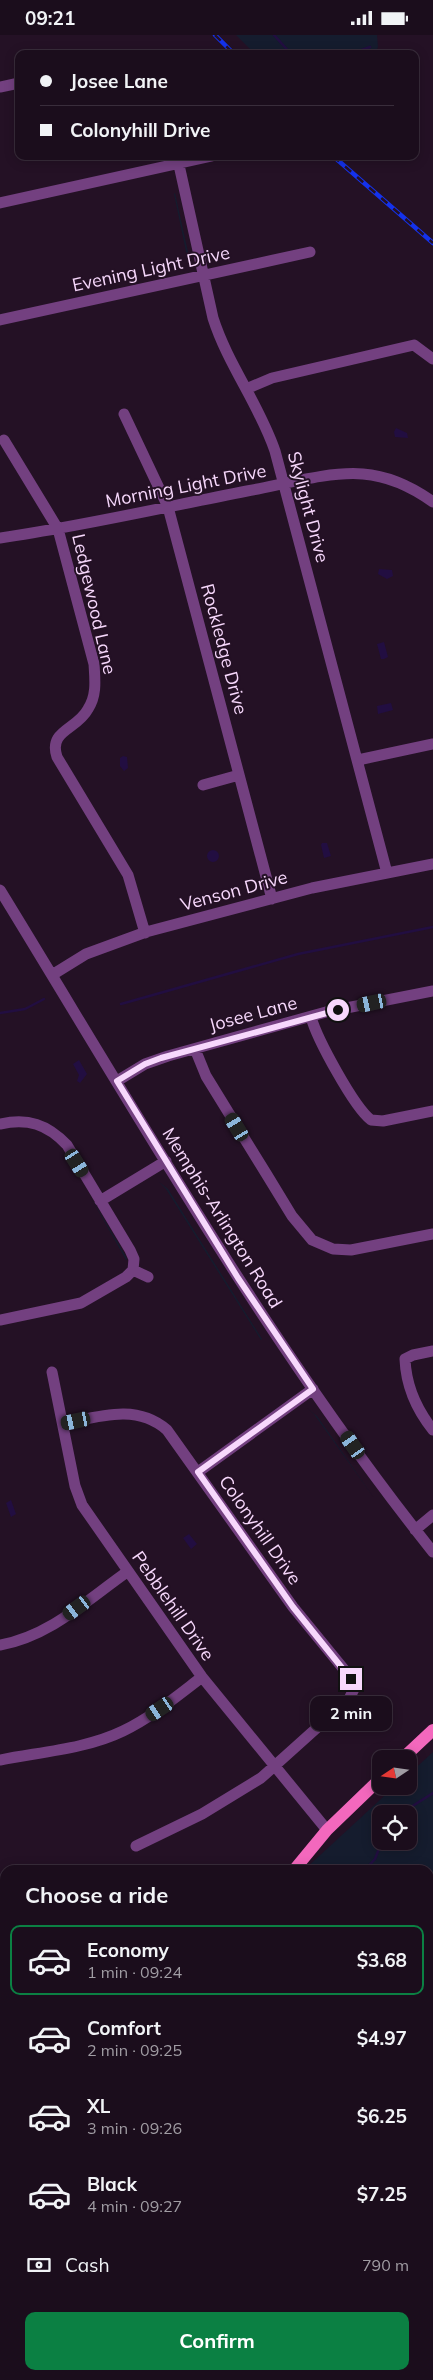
<!DOCTYPE html>
<html lang="en">
<head>
<meta charset="utf-8">
<style>
  :root { --surface:#1b0d1c; --page:#281b29; --text:#f1f3f6; --muted:#a09ca3; --line:#392d3b; --accent:#0b8043 }
  body { margin:0; font-family:Mulish,sans-serif; background:var(--page); color:var(--text); height:100vh; display:flex; flex-direction:column; font-size:19px; white-space:nowrap }
  * { box-sizing:border-box; margin:0 }
  p { font-size:16px; color:var(--muted) }
  .icon { flex:none; width:28px; height:28px; fill:none; stroke:currentColor; stroke-width:2; stroke-linecap:round; stroke-linejoin:round }
  .map { position:relative; flex:1; overflow:hidden }
  .panel { position:absolute; left:0px; top:1830px; width:434px; height:515px; display:flex; flex-direction:column; background:var(--surface); border-radius:15px 15px 0 0; box-shadow:0 2px 12px #0003,0 0 0 1px var(--line) }
  .panel>* { flex:none }
  .top-card { position:absolute; left:15px; top:15px; width:404px; height:110px; border-radius:10px; box-shadow:0 2px 12px #0003,0 0 0 1px var(--line); display:grid; align-content:center; height:110px; padding:0 25px; background:var(--surface) }
  .needle { width:32px; rotate:257deg }
  .fabs { position:absolute; left:372px; top:1715px; display:grid; gap:10px }
  .fabs a { display:grid; place-items:center; width:45px; height:45px; border-radius:10px; background:var(--surface); box-shadow:0 2px 12px #0003,0 0 0 1px var(--line); font-size:25px }
  .end { position:absolute; width:22px; height:22px; margin:-11px; border:6px solid #f7d8fc; background:#111; box-shadow:0 0 0 2px #111 }
  .from { border-radius:50% }
  .bubble { position:absolute; height:35px; border-radius:10px; background:var(--surface); box-shadow:0 2px 12px #0003,0 0 0 1px var(--line); font-size:16px; font-weight:700; line-height:35px; text-align:center }
  .car { position:absolute; width:15px; height:30px; margin:-15px -8px; border-radius:6px; box-shadow:0 0 4px 1px #0007; background:linear-gradient(#222 24%,#8ab4d8 0 40%,#222 0 76%,#8ab4d8 0 86%,#222 0) }
  .top-card b { display:flex; align-items:center; gap:18px; height:48px; font-size:19px }
  .top-card b+b { border-top:1px solid var(--line) }
  .top-card i { width:12px; height:12px; background:var(--text) }
  ul { padding:0; list-style:none }
  li { display:flex; align-items:center; gap:15px; height:70px; margin:0 10px 8px; padding:0 15px; border:2px solid transparent; border-radius:10px }
  li div { flex:1 }
  li b { display:block; font-size:19px }
  li em { font-style:normal; font-weight:700 }
  li.on { border-color:var(--accent) }
  li>.icon { width:45px; height:45px; stroke-width:1.5 }
  h2 { padding:0 25px; font-size:22px; line-height:60px }
  .pay { display:flex; align-items:center; gap:12px; height:55px; padding:0 25px; font-size:19px }
  .pay p { margin-inline-start:auto }
  .button { display:flex; gap:10px; margin-top:auto; padding:10px 25px }
  .button a { flex:1; height:58px; border-radius:10px; background:var(--accent); color:#fff; font-size:20px; font-weight:700; line-height:58px; text-align:center }
  .status { display:flex; justify-content:space-between; align-items:center; height:35px; padding:0 25px; background:var(--surface); direction:ltr }
  .status svg { height:14px; fill:currentColor }
  .map>svg:first-child { display:block }
  .green { fill:#151c2e; fill-rule:evenodd }
  .water { fill:#220e41 }
  .lines { fill:none; stroke-linecap:round; stroke-linejoin:round }
  .stream { stroke:#220e41; stroke-width:2.5 }
  .minor { stroke:#734080; stroke-width:11 }
  .major { stroke:#f368bd; stroke-width:12 }
  .rail-casing { stroke:#1432ec; stroke-width:4.5 }
  .rail { stroke:#241125; stroke-width:2.5; stroke-dasharray:8; stroke-linecap:butt }
  .route { stroke:#f7d8fc; stroke-width:6 }
  .labels { text-anchor:middle; stroke-width:4; stroke-linejoin:round; paint-order:stroke }
  .street-label { font-size:18px; fill:#f7d8fc; stroke:#241125 }
</style>
</head>
<body>
<div class="status"><b>09:21</b><svg viewBox="0 0 49 12"><path d="M0 12V9h3v3zM5 12V6h3v6zM10 12V3h3v9zM15 12V0h3v12zM26 1h20v11H26zM47 4h2v5h-2z"/></svg></div>
<div class="map">
<svg width="433" height="2345" viewBox="0 0 433 2345">
  <rect width="100%" height="100%" fill="#241125"/>
  <path class="green" d="M236,0H377L378,12L375,19H255Z
    M175,158L190,226L189,231L174,159Z
    M159,1147L168,1154L262,1304L261,1305L166,1154Z
    M90,1161L125,1220L127,1224L126,1225Z
    M307,1373L317,1381L374,1463L314,1379Z
    M433,1717V2345H0V1936L5,1935V2340H429V1835H304L395,1751H409V1739ZM381,1779H409V1806H381Z"/>
  <path class="water" d="M396,393L407,398L408,403L395,402L394,397Z
    M379,534L392,535L393,541L387,544L378,539Z
    M384,607L388,622L384,624H381L377,609Z
    M391,668L393,675L378,679L377,671Z
    M123,721L127,722L128,733L124,736L120,731V723Z
    M322,808H327L331,821L324,823L321,810Z
    M207 821a6 6 0 1 1 12 0a6 6 0 1 1-12 0Z
    M79,1025L87,1039L80,1048L77,1046L79,1040L73,1029Z
    M11,1465L16,1479L11,1482L6,1468Z
    M189,1499L197,1509L191,1514L183,1503Z"/>
  <g class="lines">
    <path class="stream" d="M274,0L291,19
      M351,19L370,12
      M121,969L298,919L433,892
      M0,978L25,974L44,964
      M400,1779L433,1758
      M365,1835L375,1824L382,1806
      M0,1925L5,1924"/>
    <path class="minor" d="M0,52L19,48
      M177,121L213,283C228,330 259,369 275,416L387,838
      M0,168L212,121
      M0,285L310,217
      M246,354L272,343L414,310L433,324
      M124,379L168,472L272,864
      M4,405L58,494L94,629C95,645 97,660 88,674C77,695 48,695 57,722L128,840L145,898
      M0,503C83,491 165,472 247,456C281,450 329,436 363,439C389,441 412,452 433,467
      M358,725L433,709
      M203,750L239,740
      M0,855C138,1080 268,1310 433,1517
      M52,940L86,919L146,897L312,853L433,829
      M311,982C317,1004 354,1072 371,1085L383,1086L433,1076
      M195,1014L206,1041L267,1140L292,1181L312,1205L333,1214L351,1215L433,1199
      M117,1046L145,1029L168,1021L326,977L433,956
      M0,1089C28,1083 47,1089 67,1110L130,1215L134,1224L133,1235
      M100,1166L166,1126
      M133,1235L148,1242
      M0,1285L81,1268L126,1242L133,1235
      M433,1316L413,1320L405,1324C406,1350 417,1375 433,1395
      M52,1337L75,1451L82,1470L202,1642L327,1795
      M63,1389C98,1382 136,1368 167,1395L293,1572L351,1643L354,1654
      M198,1437L313,1354
      M415,1495L433,1480
      M0,1610C50,1601 87,1565 127,1537
      M0,1725C40,1717 86,1714 123,1696C152,1682 177,1661 202,1642
      M136,1811L202,1779L261,1743L349,1664L354,1654"/>
    <path class="major" d="M402,1724L433,1695
      M294,1835L327,1795L381,1743
      M0,1939L5,1938"/>
    <defs>
      <path id="rail" d="M215,0L234,19
        M333,121L433,208"/>
    </defs>
    <use href="#rail" class="rail-casing"/>
    <use href="#rail" class="rail"/>
  </g>
  <g class="lines">
    <path class="route" d="M338,975L161,1023L145,1029L117,1046L238,1243L313,1354L198,1437L293,1572L351,1644"/>
  </g>
  <g class="labels">
    <g class="street-label">
      <text transform="translate(151 234) rotate(-12)" y="6">Evening Light Drive</text>
      <text transform="translate(186 451) rotate(-11)" y="6">Morning Light Drive</text>
      <text transform="translate(308 472) rotate(75)" y="6">Skylight Drive</text>
      <text transform="translate(94 569) rotate(77)" y="6">Ledgewood Lane</text>
      <text transform="translate(224 614) rotate(75)" y="6">Rockledge Drive</text>
      <text transform="translate(234 856) rotate(-15)" y="6">Venson Drive</text>
      <text transform="translate(253 979) rotate(-15)" y="6">Josee Lane</text>
      <text transform="translate(222 1183) rotate(58)" y="6">Memphis-Arlington Road</text>
      <text transform="translate(260 1495) rotate(55)" y="6">Colonyhill Drive</text>
      <text transform="translate(173 1571) rotate(55)" y="6">Pebblehill Drive</text>
    </g>
  </g>
</svg>
<div class="fabs">
<a><svg class="needle" viewBox="-14 -14 28 28"><path d="M0-13l5 13h-10z" fill="#e53935"/><path d="M0 13l5-13h-10z" fill="#a09ca3"/></svg></a>
<a><svg class="icon" aria-label="locate" viewBox="0 0 24 24"><circle cx="12" cy="12" r="6"/><path d="M12 2v4M12 18v4M2 12h4M18 12h4"/></svg></a>
</div>
<i class="end from" style="left:338px;top:975px"></i>
<i class="end" style="left:351px;top:1644px"></i>
<div class="bubble" style="left:310px;top:1661px;width:82px">2 min</div>
<i class="car" style="left:372px;top:968px;rotate:258deg"></i>
<i class="car" style="left:237px;top:1092px;rotate:329deg"></i>
<i class="car" style="left:77px;top:1128px;rotate:148deg"></i>
<i class="car" style="left:76px;top:1386px;rotate:258deg"></i>
<i class="car" style="left:353px;top:1410px;rotate:325deg"></i>
<i class="car" style="left:77px;top:1573px;rotate:234deg"></i>
<i class="car" style="left:160px;top:1674px;rotate:236deg"></i>
<div class="top-card">
<b><i class="from"></i>Josee Lane</b>
<b><i></i>Colonyhill Drive</b>
</div>
<section class="panel">
<h2>Choose a ride</h2>
<ul>
<li class="on"><svg class="icon" aria-label="car" viewBox="0 0 24 24"><path d="M5 17H2v-5l4-1 3-4h7l3 4 3 1v5h-3M9 17h6M6 11h13"/><circle cx="7" cy="17" r="2"/><circle cx="17" cy="17" r="2"/></svg><div><b>Economy</b><p>1 min · 09:24</p></div><em>$3.68</em></li>
<li><svg class="icon" aria-label="car" viewBox="0 0 24 24"><path d="M5 17H2v-5l4-1 3-4h7l3 4 3 1v5h-3M9 17h6M6 11h13"/><circle cx="7" cy="17" r="2"/><circle cx="17" cy="17" r="2"/></svg><div><b>Comfort</b><p>2 min · 09:25</p></div><em>$4.97</em></li>
<li><svg class="icon" aria-label="car" viewBox="0 0 24 24"><path d="M5 17H2v-5l4-1 3-4h7l3 4 3 1v5h-3M9 17h6M6 11h13"/><circle cx="7" cy="17" r="2"/><circle cx="17" cy="17" r="2"/></svg><div><b>XL</b><p>3 min · 09:26</p></div><em>$6.25</em></li>
<li><svg class="icon" aria-label="car" viewBox="0 0 24 24"><path d="M5 17H2v-5l4-1 3-4h7l3 4 3 1v5h-3M9 17h6M6 11h13"/><circle cx="7" cy="17" r="2"/><circle cx="17" cy="17" r="2"/></svg><div><b>Black</b><p>4 min · 09:27</p></div><em>$7.25</em></li>
</ul>
<div class="pay"><svg class="icon" aria-label="cash" viewBox="0 0 24 24"><path d="M3 7h18v10H3z"/><circle cx="12" cy="12" r="2"/></svg>Cash<p>790 m</p></div>
<div class="button"><a>Confirm</a></div>
</section>
</div>
</body>
</html>
